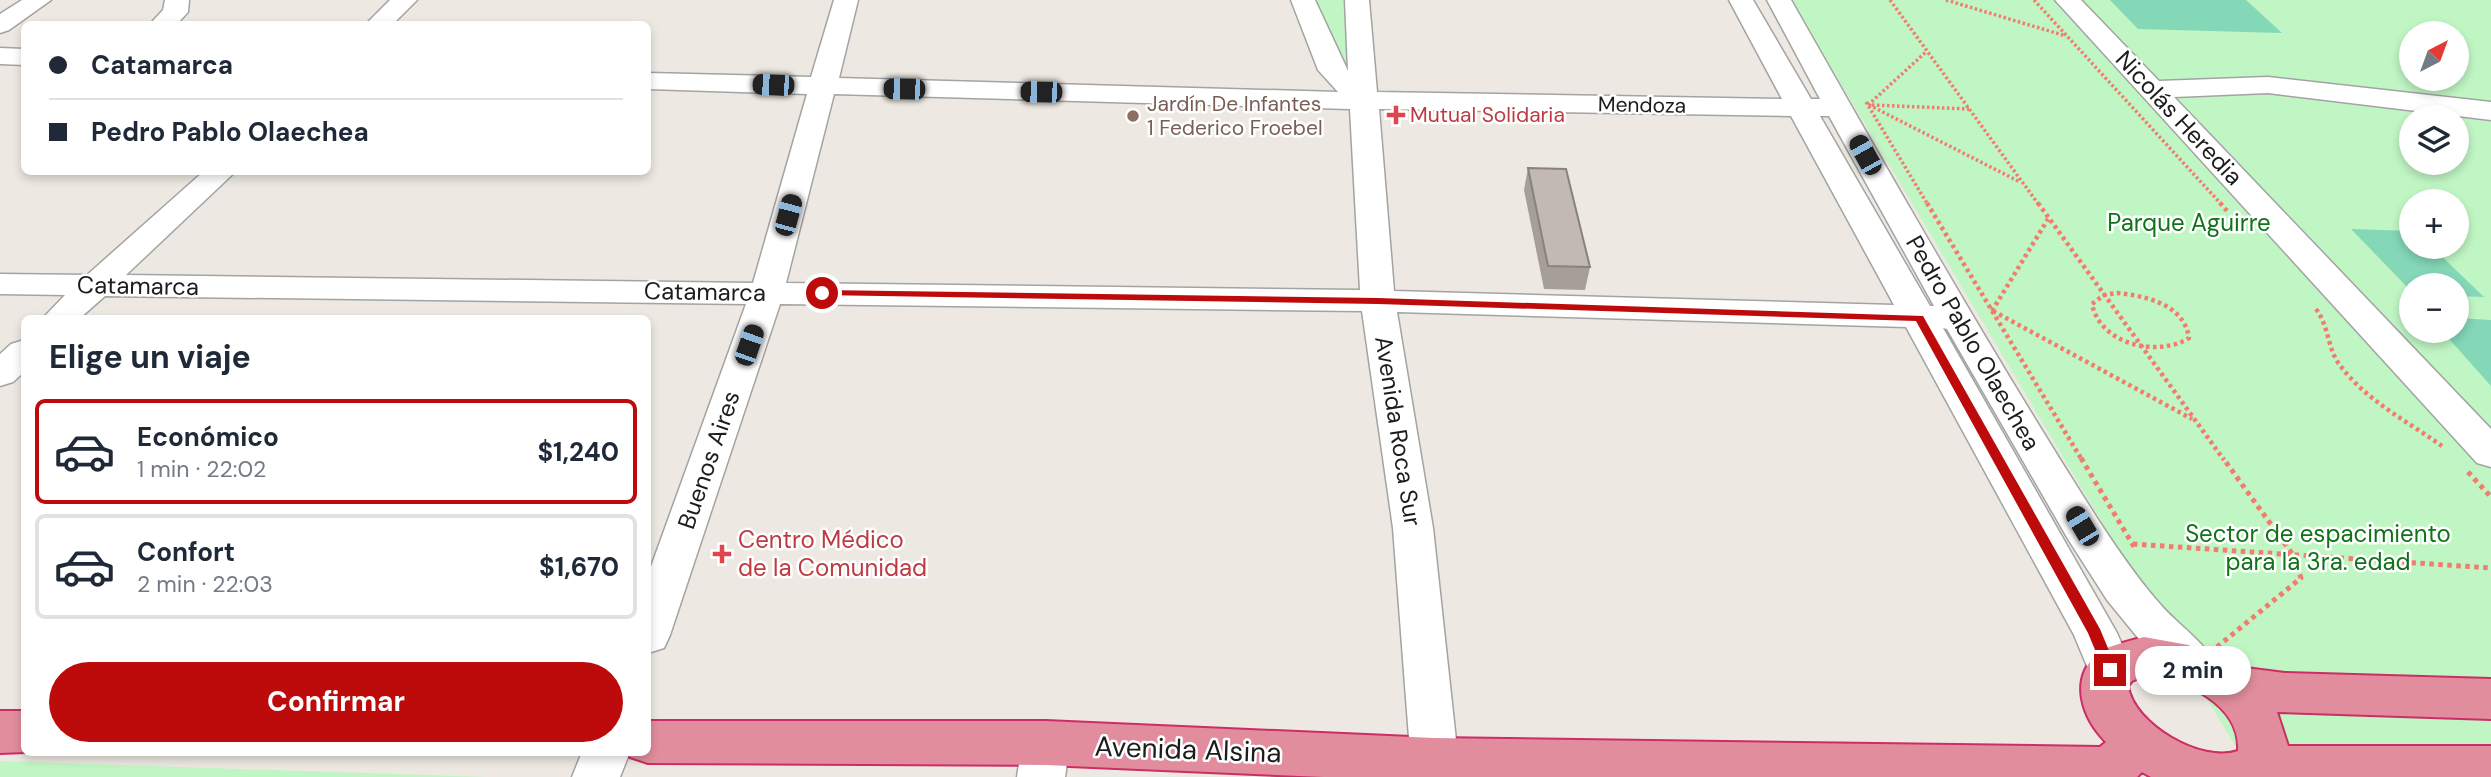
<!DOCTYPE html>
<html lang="es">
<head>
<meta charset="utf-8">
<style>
  :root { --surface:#fff; --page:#f2f2f3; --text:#1f2937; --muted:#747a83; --line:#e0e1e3; --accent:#bd0b0c }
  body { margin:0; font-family:"DM Sans",sans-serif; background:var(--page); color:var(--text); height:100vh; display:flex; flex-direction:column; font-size:26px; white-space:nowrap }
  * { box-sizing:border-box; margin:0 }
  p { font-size:23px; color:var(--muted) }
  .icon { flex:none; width:38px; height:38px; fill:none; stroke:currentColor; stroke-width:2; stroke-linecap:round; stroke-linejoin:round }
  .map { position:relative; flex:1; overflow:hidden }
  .drawer { position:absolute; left:21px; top:315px; width:630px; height:441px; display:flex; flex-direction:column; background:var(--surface); border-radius:10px; box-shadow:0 4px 10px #0003 }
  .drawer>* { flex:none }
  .guide { position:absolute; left:21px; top:21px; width:630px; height:154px; border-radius:10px; box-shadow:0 4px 10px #0003; display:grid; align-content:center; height:154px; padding:0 28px; background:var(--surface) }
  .needle { width:46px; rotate:41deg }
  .tools { position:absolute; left:2399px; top:21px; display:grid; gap:14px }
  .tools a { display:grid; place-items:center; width:70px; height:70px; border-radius:50%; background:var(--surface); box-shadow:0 4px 10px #0003; font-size:35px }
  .end { position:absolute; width:32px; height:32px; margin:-16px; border:9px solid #bd0b0c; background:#fff; box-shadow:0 0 0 4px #fff }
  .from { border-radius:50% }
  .bubble { position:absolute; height:49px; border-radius:24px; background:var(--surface); box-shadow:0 4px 10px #0003; font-size:23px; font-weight:700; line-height:49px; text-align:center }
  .car { position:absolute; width:21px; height:42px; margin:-21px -10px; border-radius:9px; box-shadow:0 0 5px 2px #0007; background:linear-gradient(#222 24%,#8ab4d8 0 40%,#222 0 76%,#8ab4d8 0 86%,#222 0) }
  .guide b { display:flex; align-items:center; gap:24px; height:66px; font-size:26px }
  .guide b+b { border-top:2px solid var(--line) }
  .guide i { width:18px; height:18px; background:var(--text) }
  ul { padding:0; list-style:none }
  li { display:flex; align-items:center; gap:21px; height:105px; margin:0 14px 10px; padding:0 14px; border:4px solid var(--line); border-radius:10px }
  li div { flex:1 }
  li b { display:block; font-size:26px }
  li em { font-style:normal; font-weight:700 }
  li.active { border-color:var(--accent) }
  li>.icon { width:63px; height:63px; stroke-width:1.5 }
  h2 { padding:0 28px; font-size:32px; line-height:84px }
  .primary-button { display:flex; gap:14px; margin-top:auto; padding:14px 28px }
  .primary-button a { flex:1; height:80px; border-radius:42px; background:var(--accent); color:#fff; font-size:28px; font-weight:700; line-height:80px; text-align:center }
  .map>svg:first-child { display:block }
  .park { fill:#c0f6c4; fill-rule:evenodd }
  .pitch { fill:#84d8b7 }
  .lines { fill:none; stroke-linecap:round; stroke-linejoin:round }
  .minor-casing { stroke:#a3a3a3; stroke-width:3 }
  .highway-casing { stroke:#cd2d65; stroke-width:4 }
  .path-far2 { stroke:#f17c6f; stroke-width:3.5; stroke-dasharray:2.5 2.5; stroke-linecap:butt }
  .path-far1 { stroke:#f17c6f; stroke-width:4.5; stroke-dasharray:3.5 3.5; stroke-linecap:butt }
  .path { stroke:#f17c6f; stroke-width:5; stroke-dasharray:4.5 4.5; stroke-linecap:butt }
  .minor { fill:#fff; fill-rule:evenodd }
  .highway { fill:#e18d9d; fill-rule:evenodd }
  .wall { fill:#a69f99 }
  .building { fill:#c1b9b2; stroke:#87827d; stroke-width:2 }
  .route { fill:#bd0b0c }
  .health-dot { fill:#e0444e; stroke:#fff; stroke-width:2.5 }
  .education-dot { fill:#8d6e63; stroke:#fff; stroke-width:2.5 }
  .labels { text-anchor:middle; stroke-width:5; stroke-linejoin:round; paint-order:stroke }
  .far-education-label { font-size:21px; fill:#785e54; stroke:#fff; text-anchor:start }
  .far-street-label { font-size:21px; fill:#1c1c1c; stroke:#fff }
  .far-health-label { font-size:21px; fill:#be3a42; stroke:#fff; text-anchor:start }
  .street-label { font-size:24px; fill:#1c1c1c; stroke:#fff }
  .park-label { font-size:24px; fill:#117319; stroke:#fff }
  .health-label { font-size:24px; fill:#be3a42; stroke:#fff; text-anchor:start }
  .near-street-label { font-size:28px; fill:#1c1c1c; stroke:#fff }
</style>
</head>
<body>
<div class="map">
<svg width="2491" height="777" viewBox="0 0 2491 777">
  <rect width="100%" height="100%" fill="#ede9e2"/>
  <path class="park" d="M1310,0H1346L1351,80Z
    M1791,0H2491V748L2235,746ZM2412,33H2457V79H2412ZM2412,117H2457V163H2412ZM2412,201H2457V247H2412ZM2412,285H2457V331H2412Z
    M0,761L486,777H0Z"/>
  <path class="pitch" d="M2110,0H2246L2282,33L2138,29Z
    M2351,229L2411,231L2412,247H2432L2484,297L2457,296V285H2412L2411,291Z
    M2457,318L2491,320V386L2442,331H2457Z"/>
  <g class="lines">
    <defs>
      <path id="minor" d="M22,0H51L9,30L0,33V14Z
        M165,0H189L188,12L177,24H150L163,10Z
        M390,0H417L393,24H366Z
        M834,0H858L839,78L1338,92L1318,70L1291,0H1315L1348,71L1345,0H1369L1377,92L1782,99L1729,0H1753L1811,99H1820L1767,0H1791C1890,174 1989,349 2097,518C2116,547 2136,577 2160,604C2178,625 2204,641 2217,666L2210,679L2194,685L2178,679L2152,655L2107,600L2068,539L1947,329L1943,328L2117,633L2133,670L2126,683L2110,689L2094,683L2074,635L1906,327L1397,312L1433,528L1460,777H1412L1393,528L1362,311L780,304L670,635L664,648L648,653V575L746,304L105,296L80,318H43L65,295L0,294V274L87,275L203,172H235L126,275L753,283L807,94L648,89V73L811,77ZM834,94L1350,109L1360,290L786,283ZM1379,109L1791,116L1894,305L1394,291ZM1820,116H1829L1934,306H1930Z
        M2055,0H2081L2159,81L2268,77L2491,102V120L2268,93L2174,97L2491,429V467L2477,463Z
        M0,48L24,49V65L0,64Z
        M24,340V372L13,382L0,386V354L11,344Z
        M1046,722L1063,728L1070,743L1065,777H1017L1022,743L1029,728Z
        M582,752H630L620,777H572Z"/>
      <path id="highway" d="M2144,637L2188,645L2238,667L2285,673L2491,679V719L2277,712L2288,746H2491V777H2151L2142,772L2137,777H1323L1046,765L648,763L630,757L628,752H648V721H1046L1434,738L2100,747L2106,742C2082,718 2069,680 2097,654C2108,645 2131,641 2144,637ZM2146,675C2184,679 2241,704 2238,751C2202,764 2133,724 2128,686L2132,681Z
        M0,711H24L26,752L0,753Z"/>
    </defs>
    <use href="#minor" class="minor-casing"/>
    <use href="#highway" class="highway-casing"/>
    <path class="path-far2" d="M1890,0L2039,205
      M1946,0L2066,36
      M2034,0L2222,205
      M1866,102L1928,205
      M1868,105L1927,51
      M1869,105L2020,182
      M1872,105L1969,109"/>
    <path class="path-far1" d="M1927,203L2082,460
      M2038,203L2224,460
      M2220,203L2228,212
      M2117,293C2146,296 2184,304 2189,338C2157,358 2100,344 2092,304L2104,295Z
      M2316,309C2329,326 2327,347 2339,364C2365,400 2407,421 2442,446
      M1992,311L2048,219
      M1993,311L2192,419"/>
    <path class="path" d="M2081,458L2136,550
      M2468,472L2491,497
      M2133,544L2491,568
      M2217,647L2301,578L2293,555L2223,458"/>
    <use href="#minor" class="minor"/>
    <use href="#highway" class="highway"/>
  </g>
  <path class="wall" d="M1528,168L1590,267L1585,290L1544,289L1524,190Z"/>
  <path class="building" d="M1528,168L1566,169L1590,267L1548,266Z"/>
  <path class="route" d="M822,290L1378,298L1923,316L2100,629L2117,670L2115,674H2105L2088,633L1916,321L1378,304L819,295L817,293Z"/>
  <g class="health-dot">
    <path d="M1392.5 104.5h7v7h7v7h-7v7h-7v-7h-7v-7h7z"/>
    <path d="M718.5 543.5h7v7h7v7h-7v7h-7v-7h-7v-7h7z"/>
  </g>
  <circle class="education-dot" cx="1133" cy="116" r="7"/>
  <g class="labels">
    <g class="far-education-label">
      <text x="1147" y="111">Jardín De Infantes<tspan x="1147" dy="24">1 Federico Froebel</tspan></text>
    </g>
    <g class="far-street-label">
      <text transform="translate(1642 105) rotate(1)" y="7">Mendoza</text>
    </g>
    <g class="far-health-label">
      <text x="1410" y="122">Mutual Solidaria</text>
    </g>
    <g class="street-label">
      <text transform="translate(2179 118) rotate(47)" y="8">Nicolás Heredia</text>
      <text transform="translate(138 286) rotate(1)" y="8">Catamarca</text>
      <text transform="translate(705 292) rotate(1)" y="8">Catamarca</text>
      <text transform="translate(1973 343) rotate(60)" y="8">Pedro Pablo Olaechea</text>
      <text transform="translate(1398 431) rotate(81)" y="8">Avenida Roca Sur</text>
      <text transform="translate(709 460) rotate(-71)" y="8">Buenos Aires</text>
    </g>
    <g class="park-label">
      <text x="2189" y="231">Parque Aguirre</text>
      <text x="2318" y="542">Sector de espacimiento<tspan x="2318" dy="28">para la 3ra. edad</tspan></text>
    </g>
    <g class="health-label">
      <text x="738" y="548">Centro Médico<tspan x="738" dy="28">de la Comunidad</tspan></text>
    </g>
    <g class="near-street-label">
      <text transform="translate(1188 749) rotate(2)" y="10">Avenida Alsina</text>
    </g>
  </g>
</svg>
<div class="tools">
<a><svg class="needle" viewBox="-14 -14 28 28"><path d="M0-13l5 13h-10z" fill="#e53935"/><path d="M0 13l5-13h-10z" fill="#747a83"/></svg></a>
<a><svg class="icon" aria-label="layers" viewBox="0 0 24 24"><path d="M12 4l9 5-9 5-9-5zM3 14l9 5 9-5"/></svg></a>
<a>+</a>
<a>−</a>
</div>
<i class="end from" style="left:822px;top:293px"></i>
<i class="end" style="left:2110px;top:670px"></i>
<div class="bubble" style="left:2135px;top:646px;width:116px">2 min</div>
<i class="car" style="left:773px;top:85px;rotate:272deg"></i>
<i class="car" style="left:904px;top:89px;rotate:271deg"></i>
<i class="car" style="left:1041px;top:92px;rotate:271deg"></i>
<i class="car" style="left:1865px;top:155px;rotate:331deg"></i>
<i class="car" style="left:788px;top:215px;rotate:15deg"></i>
<i class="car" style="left:749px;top:345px;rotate:19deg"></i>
<i class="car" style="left:2082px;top:526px;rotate:329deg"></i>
<div class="guide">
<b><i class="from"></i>Catamarca</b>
<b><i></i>Pedro Pablo Olaechea</b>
</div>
<section class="drawer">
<h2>Elige un viaje</h2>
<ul>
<li class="active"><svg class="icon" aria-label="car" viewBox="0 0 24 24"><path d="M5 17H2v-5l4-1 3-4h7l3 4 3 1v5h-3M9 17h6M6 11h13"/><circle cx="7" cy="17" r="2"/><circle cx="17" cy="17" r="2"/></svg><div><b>Económico</b><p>1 min · 22:02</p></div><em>$1,240</em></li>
<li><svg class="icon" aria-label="car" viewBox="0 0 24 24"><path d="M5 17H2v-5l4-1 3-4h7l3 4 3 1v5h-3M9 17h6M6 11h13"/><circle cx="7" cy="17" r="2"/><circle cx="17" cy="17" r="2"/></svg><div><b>Confort</b><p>2 min · 22:03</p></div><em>$1,670</em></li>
</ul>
<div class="primary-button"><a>Confirmar</a></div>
</section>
</div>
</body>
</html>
